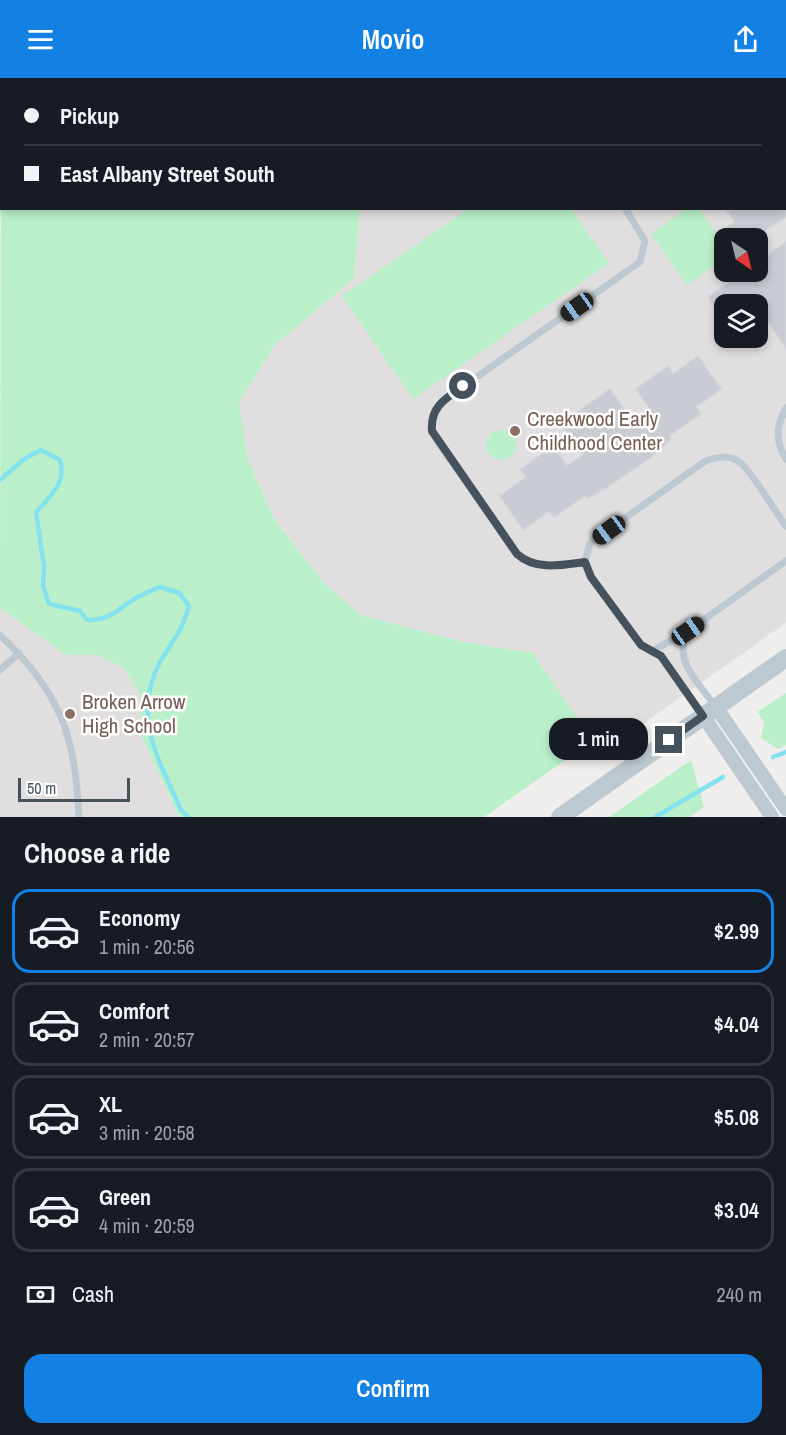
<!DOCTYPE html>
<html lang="en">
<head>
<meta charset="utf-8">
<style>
  :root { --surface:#171b24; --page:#242831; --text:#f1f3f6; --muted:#9ea1a6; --line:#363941; --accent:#1380e3 }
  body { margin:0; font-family:"Archivo Narrow",sans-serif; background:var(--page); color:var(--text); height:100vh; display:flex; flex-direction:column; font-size:22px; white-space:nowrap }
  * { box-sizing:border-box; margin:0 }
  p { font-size:20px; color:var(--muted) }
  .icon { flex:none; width:33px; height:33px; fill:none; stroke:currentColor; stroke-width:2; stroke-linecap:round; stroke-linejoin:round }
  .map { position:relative; height:739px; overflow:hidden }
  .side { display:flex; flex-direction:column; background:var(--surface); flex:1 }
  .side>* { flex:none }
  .top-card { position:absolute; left:0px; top:0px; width:786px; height:132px; box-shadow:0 3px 9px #0003; display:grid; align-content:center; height:132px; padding:0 24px; background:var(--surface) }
  .needle { width:39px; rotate:145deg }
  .tools { position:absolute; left:714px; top:150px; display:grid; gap:12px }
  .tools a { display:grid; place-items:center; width:54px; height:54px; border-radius:12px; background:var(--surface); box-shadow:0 3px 9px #0003; font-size:30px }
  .scale { position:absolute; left:18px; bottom:15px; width:112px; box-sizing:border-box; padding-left:6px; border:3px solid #45525b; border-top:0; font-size:16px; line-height:21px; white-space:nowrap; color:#45525b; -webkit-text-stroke:4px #fff; paint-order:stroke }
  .end { position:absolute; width:27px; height:27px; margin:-14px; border:8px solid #45525b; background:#fff; box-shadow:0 0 0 3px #fff }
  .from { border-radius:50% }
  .bubble { position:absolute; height:42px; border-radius:18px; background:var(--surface); box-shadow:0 3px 9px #0003; font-size:20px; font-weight:600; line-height:42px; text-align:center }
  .car { position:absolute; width:18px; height:36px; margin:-18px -9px; border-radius:8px; box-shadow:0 0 4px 2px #0007; background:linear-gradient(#222 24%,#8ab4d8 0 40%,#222 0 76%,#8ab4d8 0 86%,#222 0) }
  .top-card b { display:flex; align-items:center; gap:21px; height:57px; font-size:22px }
  .top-card b+b { border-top:2px solid var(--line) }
  .top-card i { width:15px; height:15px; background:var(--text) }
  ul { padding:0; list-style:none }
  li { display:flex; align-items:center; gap:18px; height:84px; margin:0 12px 9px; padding:0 12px; border:3px solid var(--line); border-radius:18px }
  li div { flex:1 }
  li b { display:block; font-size:22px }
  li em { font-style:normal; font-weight:600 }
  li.on { border-color:var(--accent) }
  li>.icon { width:54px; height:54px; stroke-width:1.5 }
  h2 { padding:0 24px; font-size:27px; line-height:72px }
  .pay { display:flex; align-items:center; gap:15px; height:66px; padding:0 24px; font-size:22px }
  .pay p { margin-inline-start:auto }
  .button { display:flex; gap:12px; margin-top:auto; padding:12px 24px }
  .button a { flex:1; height:69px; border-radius:18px; background:var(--accent); color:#fff; font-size:24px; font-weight:600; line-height:69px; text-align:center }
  header { display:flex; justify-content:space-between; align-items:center; height:78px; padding:0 24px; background:var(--accent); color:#fff; font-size:27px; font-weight:600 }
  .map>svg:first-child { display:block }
  .education { fill:#e1dedf; fill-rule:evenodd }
  .green { fill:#b9f0c9 }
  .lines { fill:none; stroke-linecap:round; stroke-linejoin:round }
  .stream { stroke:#84e1ee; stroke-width:4.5 }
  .building { fill:#c9ccd2; stroke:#d0d4d9; stroke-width:1.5 }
  .service { stroke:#bdc9d0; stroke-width:7 }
  .minor { stroke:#bdc9d0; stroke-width:14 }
  .tertiary { stroke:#bdc9d0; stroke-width:18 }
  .route { stroke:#45525b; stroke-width:8 }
  .education-dot { fill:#8d6e63; stroke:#fff; stroke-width:2 }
  .labels { text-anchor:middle; stroke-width:5; stroke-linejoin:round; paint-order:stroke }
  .education-label { font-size:21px; fill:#785e54; stroke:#fff; text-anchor:start }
</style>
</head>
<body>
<header><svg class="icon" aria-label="menu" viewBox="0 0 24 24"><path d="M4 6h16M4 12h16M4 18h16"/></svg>Movio<svg class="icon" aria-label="share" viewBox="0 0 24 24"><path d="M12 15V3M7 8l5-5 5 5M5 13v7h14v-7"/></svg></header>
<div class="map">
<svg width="786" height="739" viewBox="0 0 786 739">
  <rect width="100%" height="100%" fill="#f0eded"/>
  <path class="education" d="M420,0H786V545L601,675L533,575L464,564L360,537L324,505L275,441L248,382L238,325L274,268L354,200L360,131L784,130V2ZM724,160H758V194H724ZM724,226H758V260H724Z
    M0,530L66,577H97L124,590L140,618V655L179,739H0Z"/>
  <path class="green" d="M16,0H420L14,2Z
    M1,10L2,130L360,131L354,200L274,268L239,324L248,382L275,442L324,505L360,537L464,564L533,575L593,663L484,739H179L140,655V618L124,590L97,577H66L0,530Z
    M470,130L571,131L609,185L413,321L342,218Z
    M688,130L699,131L724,167V180L687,207L651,156Z
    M486 367a15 15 0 1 1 30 0a15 15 0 1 1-30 0Z
    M786,615V667L778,671L761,660L764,644L757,634Z
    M691,682L704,729L690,739H609Z"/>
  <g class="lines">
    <path class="stream" d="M52,2L54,0
      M0,38L2,37
      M0,402L24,381L41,372L60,382C67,404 50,419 36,434L44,488L43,508L49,526L80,533L87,542C114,542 117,530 138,519C145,515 153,512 160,509L179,515L189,528C183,553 172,563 160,584C131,638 159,682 181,732L188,739
      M773,679L786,674
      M655,739L723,699"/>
  </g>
  <path class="building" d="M633,0H786V40L784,41V2Z
    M786,63V139L753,160H730L723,152L735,144L725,130H784Z
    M786,164V270L769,245L758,253V226H724V255L717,245L723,241L708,219L744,194H758V184Z
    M728,260H748L735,269Z
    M698,278L721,311L696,329L701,336L669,358L671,361L651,379L609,408L588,420L586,417L554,439L549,433L523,452L500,418L526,399L520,392L553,368L567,388L583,377L561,346L610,311L632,342L650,331L636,311L668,288L673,296Z"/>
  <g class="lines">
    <path class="service" d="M22,2L23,0
      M577,2L580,0
      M0,19L2,18
      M786,330C777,346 775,364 786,381
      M585,484C562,487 536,493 517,476L437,363C428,347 431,335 444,322L640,184L645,163L625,130
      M0,557C61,615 75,657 79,739
      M652,573L688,553
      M0,592L19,575
      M716,629C700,607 671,581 688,553L786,483
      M702,636L661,578L641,567L591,499L585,484L590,465L704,384C715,379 730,376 741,385C754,397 774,432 786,448"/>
    <path class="minor" d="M716,629L786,731
      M703,638L772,739"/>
    <path class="tertiary" d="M560,739L786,580"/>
  </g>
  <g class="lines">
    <path class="route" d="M463,308C445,321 430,329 432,353L517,476C536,493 562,487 585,484L591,499L641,567L661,578L703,638L669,662"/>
  </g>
  <g class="education-dot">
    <circle cx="515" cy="353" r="6"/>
    <circle cx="70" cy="636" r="6"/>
  </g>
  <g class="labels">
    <g class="education-label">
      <text x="527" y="348">Creekwood Early<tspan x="527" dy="24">Childhood Center</tspan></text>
      <text x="82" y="631">Broken Arrow<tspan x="82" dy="24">High School</tspan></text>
    </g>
  </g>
</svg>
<div class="tools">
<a><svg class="needle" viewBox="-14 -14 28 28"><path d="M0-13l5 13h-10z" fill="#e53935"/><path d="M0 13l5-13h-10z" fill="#9ea1a6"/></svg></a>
<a><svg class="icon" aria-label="layers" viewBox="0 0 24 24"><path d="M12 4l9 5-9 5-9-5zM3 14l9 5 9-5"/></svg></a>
</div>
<div class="scale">50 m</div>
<i class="end from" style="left:463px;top:308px"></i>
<i class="end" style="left:669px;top:662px"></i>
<div class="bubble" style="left:549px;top:640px;width:99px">1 min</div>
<i class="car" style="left:577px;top:229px;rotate:235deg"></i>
<i class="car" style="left:609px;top:452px;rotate:234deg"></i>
<i class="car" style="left:688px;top:553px;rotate:55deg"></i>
<div class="top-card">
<b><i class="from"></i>Pickup</b>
<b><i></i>East Albany Street South</b>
</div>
</div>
<section class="side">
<h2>Choose a ride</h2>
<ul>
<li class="on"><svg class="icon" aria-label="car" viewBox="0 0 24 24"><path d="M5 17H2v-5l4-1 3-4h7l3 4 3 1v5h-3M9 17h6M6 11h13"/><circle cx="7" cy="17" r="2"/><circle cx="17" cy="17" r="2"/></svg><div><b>Economy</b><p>1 min · 20:56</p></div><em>$2.99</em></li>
<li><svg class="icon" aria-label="car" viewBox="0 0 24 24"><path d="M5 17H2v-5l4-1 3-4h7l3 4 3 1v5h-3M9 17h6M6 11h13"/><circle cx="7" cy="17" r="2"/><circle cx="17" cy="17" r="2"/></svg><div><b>Comfort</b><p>2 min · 20:57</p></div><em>$4.04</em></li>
<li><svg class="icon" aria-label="car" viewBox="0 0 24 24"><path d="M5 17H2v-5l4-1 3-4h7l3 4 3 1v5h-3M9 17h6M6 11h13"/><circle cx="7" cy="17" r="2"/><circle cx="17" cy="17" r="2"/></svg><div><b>XL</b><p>3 min · 20:58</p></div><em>$5.08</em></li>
<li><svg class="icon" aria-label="car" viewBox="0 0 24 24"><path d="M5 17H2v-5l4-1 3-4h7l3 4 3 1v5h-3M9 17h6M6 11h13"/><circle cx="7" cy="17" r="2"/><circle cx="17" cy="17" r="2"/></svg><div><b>Green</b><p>4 min · 20:59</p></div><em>$3.04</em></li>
</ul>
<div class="pay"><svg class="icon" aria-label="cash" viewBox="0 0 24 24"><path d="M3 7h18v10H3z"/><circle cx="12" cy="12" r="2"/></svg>Cash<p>240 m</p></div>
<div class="button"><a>Confirm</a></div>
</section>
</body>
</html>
